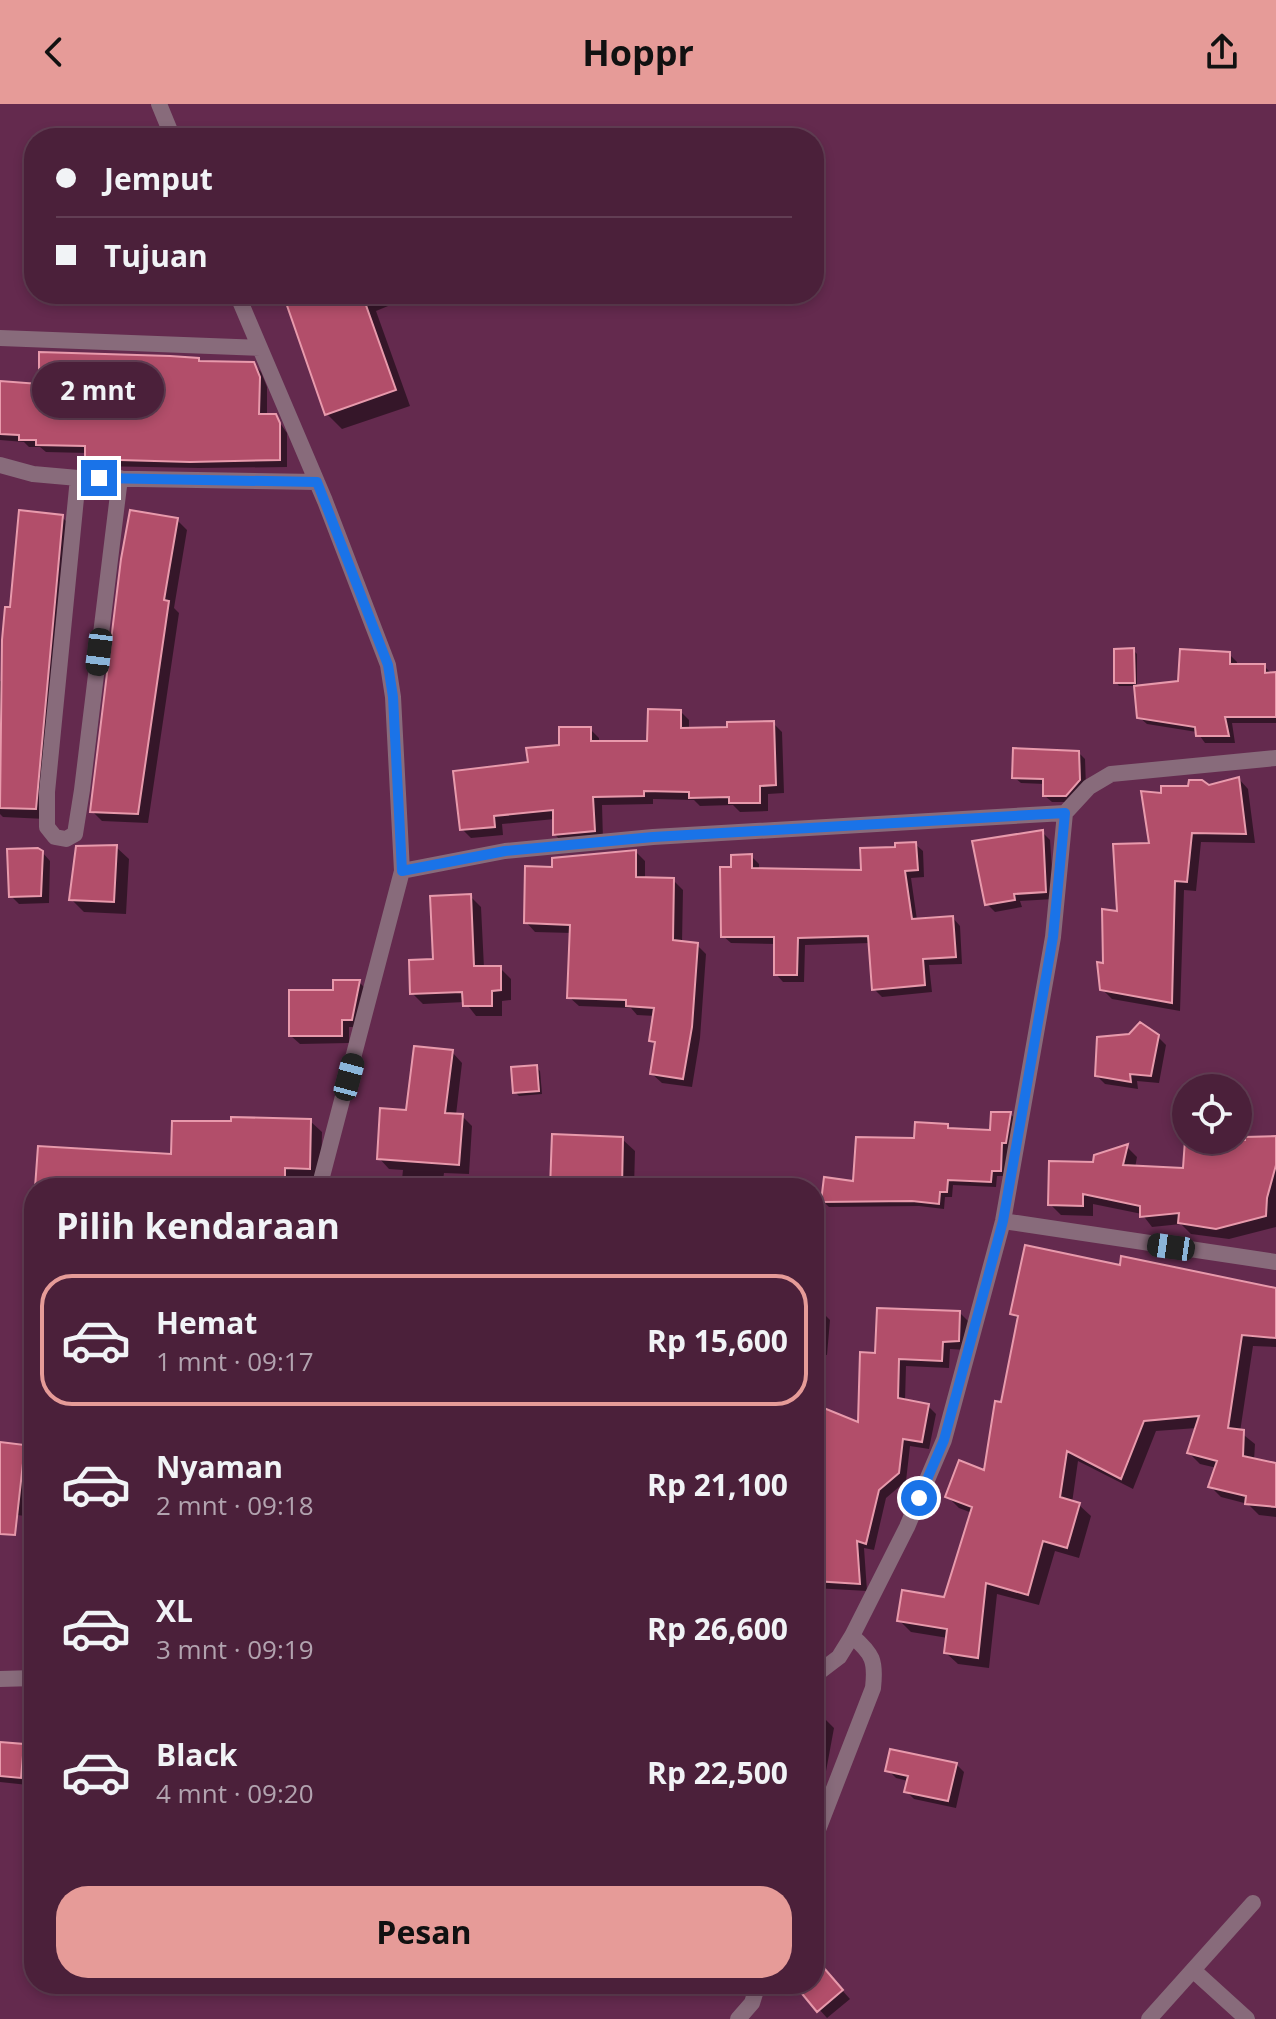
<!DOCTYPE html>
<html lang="id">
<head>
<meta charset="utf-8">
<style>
  :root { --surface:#4b203a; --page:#552d45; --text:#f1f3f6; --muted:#b2a3af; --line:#623e54; --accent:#e69b98 }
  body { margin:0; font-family:"Open Sans",sans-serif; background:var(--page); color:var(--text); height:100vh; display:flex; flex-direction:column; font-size:30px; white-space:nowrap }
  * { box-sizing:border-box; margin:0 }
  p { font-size:26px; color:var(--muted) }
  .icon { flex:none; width:44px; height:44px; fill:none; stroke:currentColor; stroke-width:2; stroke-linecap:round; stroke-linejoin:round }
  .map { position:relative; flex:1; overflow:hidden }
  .panel { position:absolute; left:24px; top:1074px; width:800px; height:816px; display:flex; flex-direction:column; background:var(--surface); border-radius:32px; box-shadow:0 4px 12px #0003,0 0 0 2px var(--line) }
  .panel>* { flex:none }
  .guide { position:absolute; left:24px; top:24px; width:800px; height:176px; border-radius:32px; box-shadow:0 4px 12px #0003,0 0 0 2px var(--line); display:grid; align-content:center; height:176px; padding:0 32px; background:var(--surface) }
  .buttons { position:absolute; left:1172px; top:970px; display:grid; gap:16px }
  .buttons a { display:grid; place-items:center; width:80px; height:80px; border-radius:50%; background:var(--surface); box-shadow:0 4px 12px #0003,0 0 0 2px var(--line); font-size:40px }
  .end { position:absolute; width:36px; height:36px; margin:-18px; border:10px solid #1a73e8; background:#fff; box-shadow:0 0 0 4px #fff }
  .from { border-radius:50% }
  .bubble { position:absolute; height:56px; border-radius:28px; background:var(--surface); box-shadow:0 4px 12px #0003,0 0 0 2px var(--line); font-size:26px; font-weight:700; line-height:56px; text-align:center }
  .car { position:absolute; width:24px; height:48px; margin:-24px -12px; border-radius:10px; box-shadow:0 0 6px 2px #0007; background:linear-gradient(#222 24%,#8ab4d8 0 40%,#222 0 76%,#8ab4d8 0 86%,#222 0) }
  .guide b { display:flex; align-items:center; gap:28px; height:76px; font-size:30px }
  .guide b+b { border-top:2px solid var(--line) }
  .guide i { width:20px; height:20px; background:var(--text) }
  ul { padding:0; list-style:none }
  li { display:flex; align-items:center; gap:24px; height:132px; margin:0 16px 12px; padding:0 16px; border:4px solid transparent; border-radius:32px }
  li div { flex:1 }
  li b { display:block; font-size:30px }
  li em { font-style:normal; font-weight:700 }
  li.active { border-color:var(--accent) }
  li>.icon { width:72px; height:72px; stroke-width:1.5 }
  h2 { padding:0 32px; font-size:36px; line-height:96px }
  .button { display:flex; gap:16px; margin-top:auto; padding:16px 32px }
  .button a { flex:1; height:92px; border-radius:32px; background:var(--accent); color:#111; font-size:32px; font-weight:700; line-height:92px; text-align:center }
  header { display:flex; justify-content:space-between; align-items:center; height:104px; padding:0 32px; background:var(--accent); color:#111; font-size:36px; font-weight:700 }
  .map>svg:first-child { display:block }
  .shadow { fill:#0007 }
  .building { fill:#b24e6a; stroke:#e89aac; stroke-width:2 }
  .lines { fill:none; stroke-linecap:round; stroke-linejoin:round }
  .street { stroke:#886b7b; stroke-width:16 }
  .route { stroke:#1a73e8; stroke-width:10 }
</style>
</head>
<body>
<header><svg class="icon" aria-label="back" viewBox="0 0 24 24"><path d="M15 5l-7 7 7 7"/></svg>Hoppr<svg class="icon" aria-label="share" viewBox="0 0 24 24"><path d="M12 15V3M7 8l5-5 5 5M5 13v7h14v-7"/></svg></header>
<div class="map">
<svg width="1276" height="1915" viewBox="0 0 1276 1915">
  <rect width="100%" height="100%" fill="#642a4e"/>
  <path class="shadow" d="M285,190H417L376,207L410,302L342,325L327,310Z
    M200,259L253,260L261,268L267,283V312H275L287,329V363L199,364L95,362L87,354V349L46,348L40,343H29L24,338L0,336V279L41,282Z
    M62,413L73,424L46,715L3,713L0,710V577L4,578L12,505Z
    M177,416L187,426L174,504L179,509L148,719L102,717L92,707Z
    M1133,546L1137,550V584L1180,579L1229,550L1237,558V562H1264L1273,571L1276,570V619H1232L1235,639H1205L1197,628L1147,620L1139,613L1136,582H1119L1116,578Z
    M681,608L689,616V626L729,625L773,619L782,628L784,689L768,690V707L740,708L733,701L700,702L694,696L653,695V700L602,701L603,736L564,739L555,731V715L502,720L503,731L471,734L462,725L530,660L590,625L599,634V639H649Z
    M1079,649L1085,655L1086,683L1073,698H1052L1045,692V680L1021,679L1014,673Z
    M1239,675L1248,685L1255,739L1201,738L1196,787L1184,786L1180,907L1112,895L1102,885L1106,861L1119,809L1151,741L1163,691Z
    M1042,728L1050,736L1054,795L1020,797L1022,803L995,808L987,800Z
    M915,740L923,747L924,773L911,774L917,816L953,814L960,822L962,860L929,861L932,888L882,893L874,885L870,839L805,841L804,878H783L776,870V840L731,839L723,832L733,765L751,752L759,760V766L863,768L898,745Z
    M116,743L129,755L126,810L84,808L71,795Z
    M42,748L50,757L49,799L19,800L11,792Z
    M636,748L645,757V775L673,776L683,786L682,839L697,841L706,850L700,934L692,983L662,979L652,970L657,942L652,937L655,912L637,911L631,904L579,902L569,893L572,829L535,828L526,818L554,765Z
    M470,792L481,803L484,864H500L511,875V896L502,897V912H476L465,898L423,900L412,889L435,857Z
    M359,878L367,886L359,923H349V939L300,940L291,932L335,888Z
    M1158,933L1166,941L1159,979L1137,977L1138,985L1105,980L1097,972Z
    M452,948L462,959L456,1011L462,1012L472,1022L469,1070L444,1069L442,1084H401L403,1066L389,1065L379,1054Z
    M536,963L540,967L542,990L519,992L515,988Z
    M1010,1010L1016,1015L1011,1044H1008L1006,1072H997L996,1083L953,1081L952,1093H945L944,1105L919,1102L829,1103L823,1097L855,1079L916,1036L947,1022L951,1026L992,1028Z
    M310,1017L322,1028L321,1076L296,1075V1084H37Z
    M1276,1034V1123L1229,1135L1191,1130L1181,1120L1152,1123L1142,1110L1093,1100V1112L1061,1111L1050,1100L1095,1060L1127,1043L1137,1053L1135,1064L1185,1066L1188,1036Z
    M622,1035L635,1047L634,1084H552Z
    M1121,1163L1276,1185V1243L1253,1242L1240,1328L1255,1340L1254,1357L1276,1361V1413L1259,1411L1248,1400L1221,1393L1210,1382L1217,1364L1200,1360L1189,1349L1197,1324L1156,1327L1133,1385L1078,1357L1072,1399L1079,1401L1091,1412L1079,1454L1055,1447L1039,1501L997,1490L989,1564L958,1560L946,1549L948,1534L911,1528L899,1516L945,1495L972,1409L959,1404L947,1392L985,1368L1019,1216L1012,1210Z
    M814,1208H822L830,1216L827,1251L814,1250Z
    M960,1209L968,1217L966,1246L950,1245L949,1264L906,1262L905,1297L928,1302L936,1310L929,1345L910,1342L906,1377L886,1394L874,1446L864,1444L867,1487L814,1484V1302L860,1321L877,1251Z
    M0,1340L24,1343L32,1351L25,1412L0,1409Z
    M814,1613L825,1615L834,1624L822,1689L814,1701Z
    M0,1640L23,1642L31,1650L28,1681L0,1678Z
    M956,1660L964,1668L956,1704L914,1695L906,1687L908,1677L896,1674L888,1666Z
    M832,1875L850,1895L827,1914L802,1886L809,1880H814V1876Z"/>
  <path class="building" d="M283,190H362L396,286L325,311Z
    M39,248L170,252L199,254V257L254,258L260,273L259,310H276L280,319V356L190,358L85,355V342L36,341V336H19V331L0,330V277L39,280Z
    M19,406L63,411L36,705L0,704L2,536L5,503H10Z
    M130,406L178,414L164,496L169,497L138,710L90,708L121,455Z
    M1134,544L1135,579H1114V545Z
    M1180,545L1230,548V560H1265V569L1276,568V613H1225L1229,632H1196L1195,623L1137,614L1134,582L1178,577Z
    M648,605L681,606V624L727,623V618L774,617L776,681L760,682V699H729V693L689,694V688L644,687V692L593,693L595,727L553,731V706L494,712L495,723L460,726L453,667L528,658L526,644L559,641V623H591V637H647Z
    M1013,644L1079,647L1080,676L1066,692H1043V675L1012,674Z
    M1239,673L1246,730L1192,729L1187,778L1175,777L1172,899L1100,886L1097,858L1103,859L1102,805L1117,807L1113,740L1149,739L1141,687L1161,689V682H1188L1189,676H1202L1209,681Z
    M1043,726L1046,788L1014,790L1015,796L985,801L972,737Z
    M916,738L918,766L905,767L912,815L953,812L956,853L923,855L925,881L872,886L868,832L798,834L797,871H774V833H721L720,763H731V751L752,750V764L861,766L860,744L895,743V739Z
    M117,741L114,798L69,796L76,742Z
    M38,744L43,747L41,792L9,793L7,745Z
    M636,746V773L674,774L673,836L698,839L692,923L683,975L650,970L655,938L649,937L654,904L626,902V896L567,894L570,821L524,819L525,762L552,763V754Z
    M471,790L474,862H501V886L492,887V902H463L462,888L410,890L409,856L433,855L430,792Z
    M333,876H360L352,916H342V932H289V886H333Z
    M1140,918L1159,931L1151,972L1130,970L1131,978L1095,972L1097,933L1129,930Z
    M414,942L453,946L445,1009L463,1010L459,1061L377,1055L380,1004L406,1006Z
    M537,961L539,987L513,989L511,963Z
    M991,1008H1011L1006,1039H1002L1001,1067H992L991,1078L948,1076L947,1088H940L939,1100L912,1097L821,1098L824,1073L853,1077L856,1033L914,1034L915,1018L948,1020V1024L990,1026Z
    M231,1013L311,1015L310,1065L285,1064V1084H35L38,1042L171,1050L172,1017H231Z
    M552,1030L623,1033L622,1084H550Z
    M1276,1032V1061L1267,1094L1266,1112L1216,1125L1178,1119L1179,1109L1140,1113V1102L1083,1090V1102L1048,1101L1049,1057L1093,1058L1094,1051L1128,1040L1123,1061L1183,1064L1185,1036H1245V1033Z
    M1025,1141L1120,1161L1121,1152L1276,1184V1234L1242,1231L1228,1324L1244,1326L1243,1352L1276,1359V1403L1245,1400L1246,1392L1208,1383L1217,1357L1187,1349L1199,1312L1144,1317L1121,1375L1067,1347L1060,1393L1080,1399L1067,1444L1043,1437L1028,1491L986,1479L978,1554L944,1549L947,1525L897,1517L902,1486L944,1493L972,1403L945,1393L959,1356L984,1366L995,1297L1001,1298L1018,1212L1010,1210Z
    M877,1204L960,1207L959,1237L943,1238L942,1257L899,1255L898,1294L929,1300L922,1338L903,1335L899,1369L879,1386L866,1440L857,1437L860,1480L814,1477V1300L858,1318L860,1248L875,1249Z
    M0,1338L25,1341L15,1431L0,1430Z
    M0,1638L24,1640L21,1674L0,1672Z
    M890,1645L957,1659L948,1697L904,1688L908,1672L885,1667Z
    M824,1864L843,1886L817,1908L799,1886L806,1880H814V1873Z"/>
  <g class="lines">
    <path class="street" d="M159,0L173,34
      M237,190L325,397L388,561L393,593L402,767L505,747L653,733L1065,709L1089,683L1111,670L1276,654
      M0,234L260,244
      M0,361L33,370L78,374L317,378
      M78,374L47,688V723L55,733L66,735L75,730L82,686L120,374
      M319,1084L402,767
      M1003,1117L1276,1158
      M814,1572L839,1553L852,1532L907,1423L944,1336L1003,1117L1053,833L1065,709
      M0,1575L34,1574
      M814,1736L873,1584C876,1557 873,1550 852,1532
      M1193,1866L1247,1915
      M738,1915L752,1899L758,1880
      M1149,1915L1253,1799"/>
  </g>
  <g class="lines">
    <path class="route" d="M99,374L317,378L388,561L393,593L402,767L505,747L653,733L1065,709L1053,833L1003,1117L944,1336L919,1394"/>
  </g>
</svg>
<div class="buttons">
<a><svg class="icon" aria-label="locate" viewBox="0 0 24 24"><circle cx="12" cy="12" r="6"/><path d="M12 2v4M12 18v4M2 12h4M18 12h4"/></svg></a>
</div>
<i class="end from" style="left:919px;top:1394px"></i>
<i class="end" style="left:99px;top:374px"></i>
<div class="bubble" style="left:32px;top:258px;width:132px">2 mnt</div>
<i class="car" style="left:99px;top:548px;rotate:187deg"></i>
<i class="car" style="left:349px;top:973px;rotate:15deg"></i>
<i class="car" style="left:1171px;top:1143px;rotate:278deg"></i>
<div class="guide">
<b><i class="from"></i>Jemput</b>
<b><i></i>Tujuan</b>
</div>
<section class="panel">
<h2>Pilih kendaraan</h2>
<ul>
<li class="active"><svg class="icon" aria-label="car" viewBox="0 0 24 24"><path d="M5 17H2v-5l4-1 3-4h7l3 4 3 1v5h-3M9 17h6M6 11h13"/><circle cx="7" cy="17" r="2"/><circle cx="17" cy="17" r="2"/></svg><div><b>Hemat</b><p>1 mnt · 09:17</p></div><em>Rp 15,600</em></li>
<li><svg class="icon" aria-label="car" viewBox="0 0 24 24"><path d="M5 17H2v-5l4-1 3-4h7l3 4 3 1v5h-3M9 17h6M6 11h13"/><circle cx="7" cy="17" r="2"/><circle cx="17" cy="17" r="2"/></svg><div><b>Nyaman</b><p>2 mnt · 09:18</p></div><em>Rp 21,100</em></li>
<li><svg class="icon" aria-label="car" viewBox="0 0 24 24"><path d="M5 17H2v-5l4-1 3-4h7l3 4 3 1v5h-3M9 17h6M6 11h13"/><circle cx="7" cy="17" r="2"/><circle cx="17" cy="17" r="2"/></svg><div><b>XL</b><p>3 mnt · 09:19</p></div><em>Rp 26,600</em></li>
<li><svg class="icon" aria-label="car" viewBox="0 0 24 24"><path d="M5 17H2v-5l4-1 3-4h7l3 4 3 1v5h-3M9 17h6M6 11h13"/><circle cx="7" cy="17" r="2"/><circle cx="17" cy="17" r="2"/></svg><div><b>Black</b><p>4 mnt · 09:20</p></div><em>Rp 22,500</em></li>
</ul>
<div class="button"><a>Pesan</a></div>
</section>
</div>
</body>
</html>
